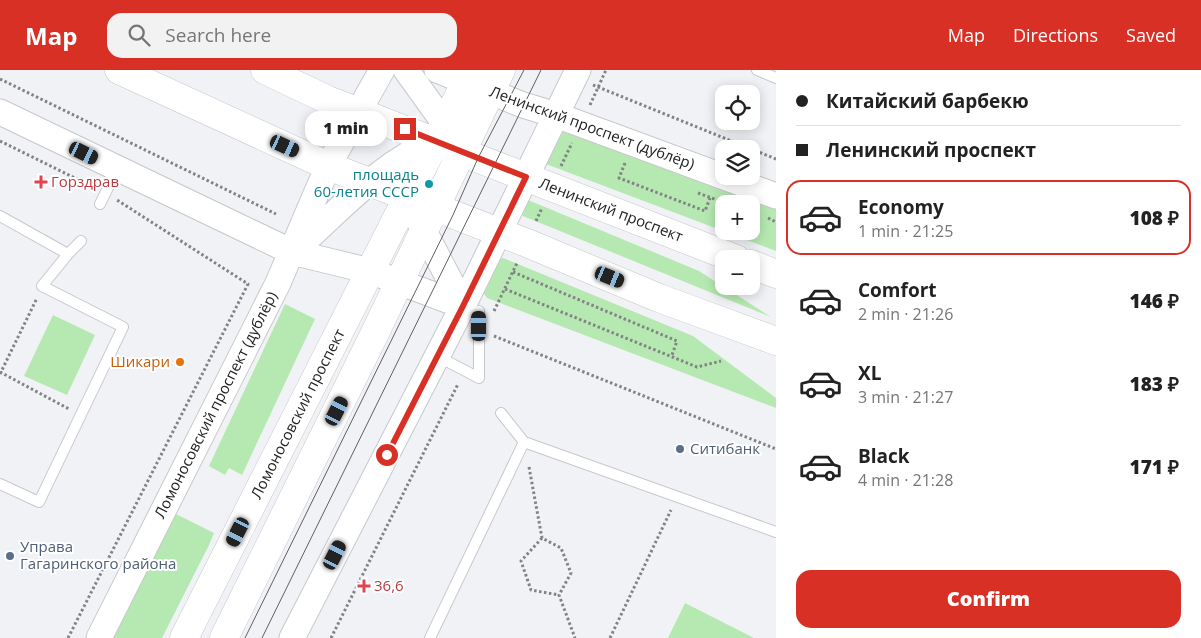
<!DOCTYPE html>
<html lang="en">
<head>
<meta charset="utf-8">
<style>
  :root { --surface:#fff; --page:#f2f2f2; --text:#222; --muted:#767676; --line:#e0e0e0; --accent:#d93025 }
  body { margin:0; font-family:"Open Sans",sans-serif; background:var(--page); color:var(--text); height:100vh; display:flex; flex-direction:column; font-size:19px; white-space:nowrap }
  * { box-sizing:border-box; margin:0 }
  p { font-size:16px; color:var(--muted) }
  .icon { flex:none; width:28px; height:28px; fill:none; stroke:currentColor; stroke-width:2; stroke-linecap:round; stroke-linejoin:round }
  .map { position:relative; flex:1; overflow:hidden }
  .drawer { display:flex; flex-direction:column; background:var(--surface); width:425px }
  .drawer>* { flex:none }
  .hud { display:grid; align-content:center; height:110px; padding:0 20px; background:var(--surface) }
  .buttons { position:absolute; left:715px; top:15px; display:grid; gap:10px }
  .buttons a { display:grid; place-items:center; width:45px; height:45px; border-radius:10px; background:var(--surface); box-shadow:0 2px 12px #0003; font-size:25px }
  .end { position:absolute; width:22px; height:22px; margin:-11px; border:6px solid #d93025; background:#fff; box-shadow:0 0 0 2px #fff }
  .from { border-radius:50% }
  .bubble { position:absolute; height:35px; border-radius:15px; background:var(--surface); box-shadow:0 2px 12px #0003; font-size:16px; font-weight:800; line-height:35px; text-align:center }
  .car { position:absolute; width:15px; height:30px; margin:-15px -8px; border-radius:6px; box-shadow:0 0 4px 1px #0007; background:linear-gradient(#222 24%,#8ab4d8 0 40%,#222 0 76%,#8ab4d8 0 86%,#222 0) }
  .hud b { display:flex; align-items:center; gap:18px; height:48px; font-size:19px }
  .hud b+b { border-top:1px solid var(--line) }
  .hud i { width:12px; height:12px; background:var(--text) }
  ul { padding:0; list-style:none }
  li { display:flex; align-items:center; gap:15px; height:75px; margin:0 10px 8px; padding:0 10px; border:2px solid transparent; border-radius:15px }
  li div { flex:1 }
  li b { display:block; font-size:19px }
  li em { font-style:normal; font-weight:800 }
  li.selected { border-color:var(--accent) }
  li>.icon { width:45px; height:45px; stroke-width:1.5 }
  .action { display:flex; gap:10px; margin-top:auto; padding:10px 20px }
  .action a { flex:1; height:58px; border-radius:15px; background:var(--accent); color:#fff; font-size:20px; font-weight:800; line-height:58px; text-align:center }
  header { display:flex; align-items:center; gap:30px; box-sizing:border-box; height:70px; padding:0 25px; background:var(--accent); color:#fff }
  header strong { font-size:24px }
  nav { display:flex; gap:28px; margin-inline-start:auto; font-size:18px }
  .search { width:350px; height:45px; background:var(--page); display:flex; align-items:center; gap:12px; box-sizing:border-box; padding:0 18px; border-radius:15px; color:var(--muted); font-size:19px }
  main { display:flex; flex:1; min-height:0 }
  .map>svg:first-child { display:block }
  .green { fill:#b6e9b1; fill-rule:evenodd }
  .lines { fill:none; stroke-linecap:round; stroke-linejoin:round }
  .service-casing { stroke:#c7c8cc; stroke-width:12 }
  .tertiary-casing { stroke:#c7c8cc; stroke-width:27 }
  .secondary-casing { stroke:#c7c8cc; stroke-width:29 }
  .primary-casing { stroke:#c7c8cc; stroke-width:29 }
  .path { stroke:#828385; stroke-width:3; stroke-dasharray:2.5 2.5; stroke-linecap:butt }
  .service { stroke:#fff; stroke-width:10 }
  .tertiary { stroke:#fff; stroke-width:25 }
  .secondary { stroke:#fff; stroke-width:28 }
  .primary { stroke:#fff; stroke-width:28 }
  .tram { stroke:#606062; stroke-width:1 }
  .route { stroke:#d93025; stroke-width:6 }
  .health-dot { fill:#e0444e; stroke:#fff; stroke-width:2 }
  .culture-dot { fill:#0f9aa8; stroke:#fff; stroke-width:2 }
  .food-dot { fill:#e8710a; stroke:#fff; stroke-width:2 }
  .service-dot { fill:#5c6f8a; stroke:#fff; stroke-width:2 }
  .labels { text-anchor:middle; stroke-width:4; stroke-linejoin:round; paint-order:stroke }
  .street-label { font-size:15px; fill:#222223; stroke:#fff }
  .culture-label { font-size:15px; fill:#0d838f; stroke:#fff; text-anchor:end }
  .health-label { font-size:15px; fill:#be3a42; stroke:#fff; text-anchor:start }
  .food-label { font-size:15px; fill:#c56008; stroke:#fff; text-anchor:end }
  .service-label { font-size:15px; fill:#4e5e75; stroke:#fff; text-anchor:start }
</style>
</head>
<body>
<header>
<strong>Map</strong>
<div class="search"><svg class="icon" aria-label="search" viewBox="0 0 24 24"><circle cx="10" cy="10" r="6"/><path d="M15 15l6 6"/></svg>Search here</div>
<nav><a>Map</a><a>Directions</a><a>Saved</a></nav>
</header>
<main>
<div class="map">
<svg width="776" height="568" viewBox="0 0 776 568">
  <rect width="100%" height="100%" fill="#f1f2f6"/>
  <path class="green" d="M555,53L776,137V181L546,94ZM724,134H751V161H724Z
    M528,130L699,201L771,247L523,146L521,144Z
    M503,188L693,266L776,328V338L487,228L483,222L496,191Z
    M285,234L315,249L242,405L229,398L225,405L209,396Z
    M53,245L95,265L67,325L24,306Z
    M174,443L214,463L209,475L162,568H112Z
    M685,533L754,568H668Z"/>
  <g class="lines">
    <defs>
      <path id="service" d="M757,0L776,8
        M100,134L117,99
        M0,146L68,184L42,216L123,257L39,432L0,414
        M68,184L81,171
        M437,286L479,308V241
        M501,343L524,372
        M430,568L524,372L776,462"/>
      <path id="tertiary" d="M406,0L455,68
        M437,0L523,35L556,45L776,126
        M0,42L292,182L370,201L463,236
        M407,128L463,236
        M298,177C340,140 383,91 436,71
        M99,568L278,213L328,96L382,0
        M292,568L463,236L578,0"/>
      <path id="secondary" d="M184,568L472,0
        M224,568L373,267L501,0"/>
      <path id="primary" d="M119,0L328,96L527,173L659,228L776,271
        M265,0L328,30L736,189
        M751,194L776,204"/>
    </defs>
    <use href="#service" class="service-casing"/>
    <use href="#tertiary" class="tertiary-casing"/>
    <use href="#secondary" class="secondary-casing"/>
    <use href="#primary" class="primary-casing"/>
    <path class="path" d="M0,9L276,144
      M593,15L776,89
      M590,35L606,0
      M0,71L93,117
      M625,93L619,108L705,141L710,128
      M561,96L572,73
      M698,123L720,131
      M768,148L776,152
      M536,151L542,138
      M513,202L677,271L672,285
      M505,219L697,297L721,291
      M494,241L517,193
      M494,266L776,379
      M0,302L69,339
      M0,304L37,228
      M529,397L542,468L561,478L571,503L559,525L575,568
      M542,468L521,491L531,520L559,525
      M68,568L248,214L117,130
      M331,568L458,314
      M610,568L671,440"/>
    <use href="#service" class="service"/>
    <use href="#tertiary" class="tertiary"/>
    <use href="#secondary" class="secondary"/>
    <use href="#primary" class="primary"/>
    <path class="tram" d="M245,568L453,145L478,88L524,0
      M262,568L541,0"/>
  </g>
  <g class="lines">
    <path class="route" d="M387,385L463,236L526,107L405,59"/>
  </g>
  <g class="health-dot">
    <path d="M38.5 104.5h5v5h5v5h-5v5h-5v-5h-5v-5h5z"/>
    <path d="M361.5 508.5h5v5h5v5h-5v5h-5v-5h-5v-5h5z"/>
  </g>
  <circle class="culture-dot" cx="429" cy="114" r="5"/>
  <circle class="food-dot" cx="180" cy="292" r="5"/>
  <g class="service-dot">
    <circle cx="680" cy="379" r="5"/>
    <circle cx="10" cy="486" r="5"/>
  </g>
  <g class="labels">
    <g class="street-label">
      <text transform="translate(592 58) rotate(20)" y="5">Ленинский проспект (дублёр)</text>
      <text transform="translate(611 140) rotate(21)" y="5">Ленинский проспект</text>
      <text transform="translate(216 335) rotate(-63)" y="5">Ломоносовский проспект (дублёр)</text>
      <text transform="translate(298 344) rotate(-63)" y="5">Ломоносовский проспект</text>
    </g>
    <g class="culture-label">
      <text x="419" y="110">площадь<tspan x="419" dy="17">60-летия СССР</tspan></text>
    </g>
    <g class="health-label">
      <text x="51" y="117">Горздрав</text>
      <text x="374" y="521">36,6</text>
    </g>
    <g class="food-label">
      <text x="170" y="297">Шикари</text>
    </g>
    <g class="service-label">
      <text x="690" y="384">Ситибанк</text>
      <text x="20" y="482">Управа<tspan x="20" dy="17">Гагаринского района</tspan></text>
    </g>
  </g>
</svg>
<div class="buttons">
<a><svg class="icon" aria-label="locate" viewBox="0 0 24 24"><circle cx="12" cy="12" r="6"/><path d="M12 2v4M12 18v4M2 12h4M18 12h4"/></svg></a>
<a><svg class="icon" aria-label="layers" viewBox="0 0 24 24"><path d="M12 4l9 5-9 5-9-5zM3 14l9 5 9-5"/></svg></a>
<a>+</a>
<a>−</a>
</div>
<i class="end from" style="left:387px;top:385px"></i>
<i class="end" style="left:405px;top:59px"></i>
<div class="bubble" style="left:305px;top:41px;width:82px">1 min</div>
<i class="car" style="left:285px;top:76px;rotate:115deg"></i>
<i class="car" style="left:84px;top:83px;rotate:116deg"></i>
<i class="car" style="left:610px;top:207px;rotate:112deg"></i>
<i class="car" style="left:479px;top:256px;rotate:0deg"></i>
<i class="car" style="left:337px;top:341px;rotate:27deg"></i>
<i class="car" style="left:238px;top:462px;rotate:207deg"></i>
<i class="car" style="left:335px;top:485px;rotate:27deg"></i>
</div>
<section class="drawer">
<div class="hud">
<b><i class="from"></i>Китайский барбекю</b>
<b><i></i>Ленинский проспект</b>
</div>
<ul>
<li class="selected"><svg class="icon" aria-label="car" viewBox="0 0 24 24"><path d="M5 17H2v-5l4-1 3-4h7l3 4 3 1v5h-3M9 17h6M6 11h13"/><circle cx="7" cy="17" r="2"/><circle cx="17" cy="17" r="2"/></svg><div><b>Economy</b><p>1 min · 21:25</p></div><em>108 ₽</em></li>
<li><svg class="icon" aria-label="car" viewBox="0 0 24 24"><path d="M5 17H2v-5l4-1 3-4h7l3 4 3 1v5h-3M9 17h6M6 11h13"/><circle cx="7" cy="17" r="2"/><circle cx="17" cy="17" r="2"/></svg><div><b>Comfort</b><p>2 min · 21:26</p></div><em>146 ₽</em></li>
<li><svg class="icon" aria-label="car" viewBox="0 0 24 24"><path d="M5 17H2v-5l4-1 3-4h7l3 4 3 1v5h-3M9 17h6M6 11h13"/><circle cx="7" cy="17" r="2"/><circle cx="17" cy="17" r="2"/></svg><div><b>XL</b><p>3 min · 21:27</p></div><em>183 ₽</em></li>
<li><svg class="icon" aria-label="car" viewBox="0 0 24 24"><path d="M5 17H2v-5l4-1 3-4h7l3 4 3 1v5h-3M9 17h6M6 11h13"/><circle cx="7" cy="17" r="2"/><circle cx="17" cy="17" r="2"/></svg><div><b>Black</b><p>4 min · 21:28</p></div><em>171 ₽</em></li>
</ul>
<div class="action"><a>Confirm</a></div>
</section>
</main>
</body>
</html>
